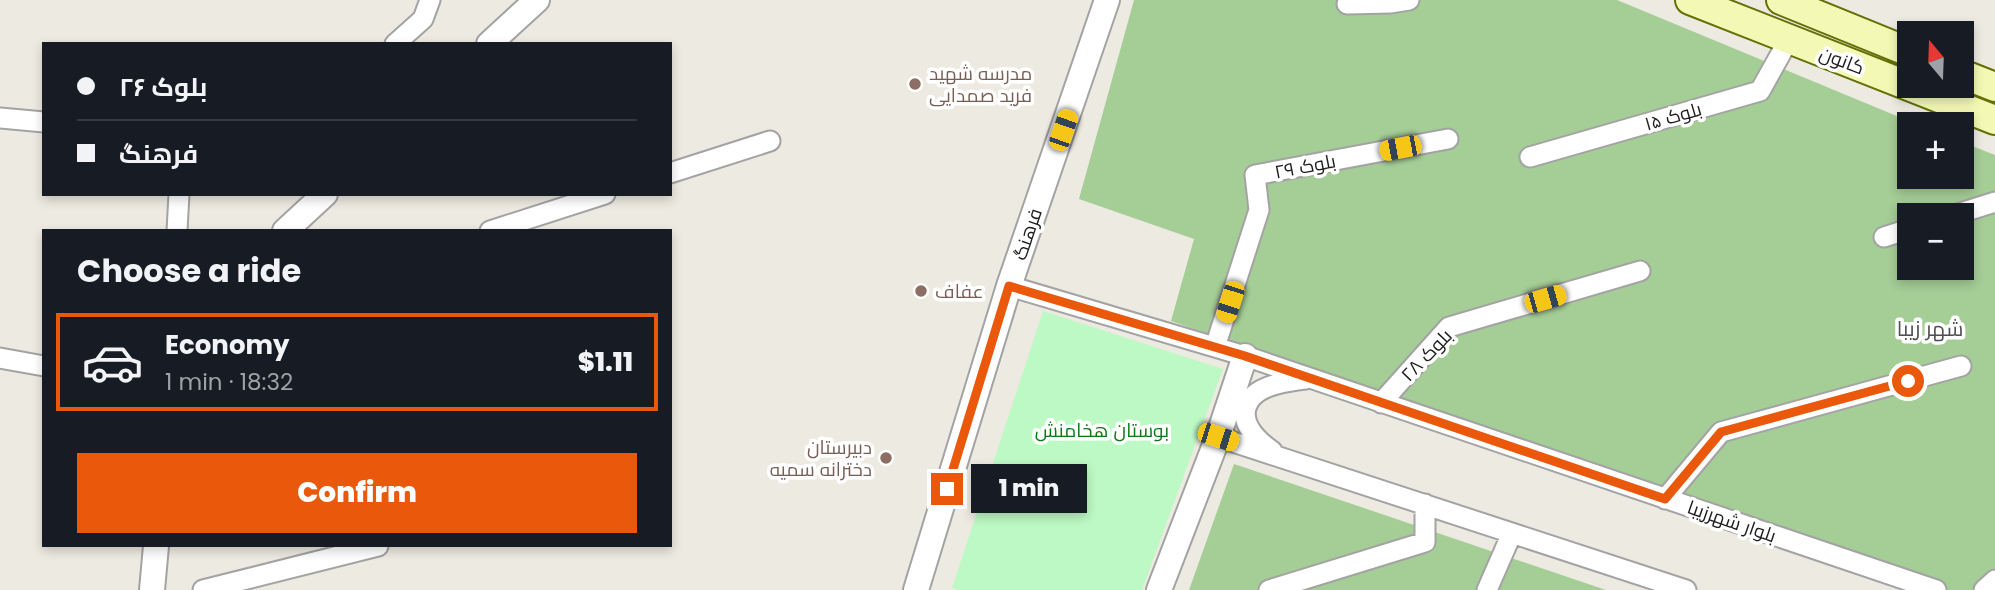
<!DOCTYPE html>
<html lang="en">
<head>
<meta charset="utf-8">
<style>
  :root { --surface:#171b24; --page:#242831; --text:#f1f3f6; --muted:#9ea1a6; --line:#363941; --accent:#ea580c }
  body { margin:0; font-family:Poppins,Cairo,sans-serif; background:var(--page); color:var(--text); height:100vh; display:flex; flex-direction:column; font-size:26px; white-space:nowrap }
  * { box-sizing:border-box; margin:0 }
  p { font-size:23px; color:var(--muted) }
  .icon { flex:none; width:38px; height:38px; fill:none; stroke:currentColor; stroke-width:2; stroke-linecap:round; stroke-linejoin:round }
  .map { position:relative; flex:1; overflow:hidden }
  .details { position:absolute; left:42px; top:229px; width:630px; height:318px; display:flex; flex-direction:column; background:var(--surface); border-radius:0px; box-shadow:0 4px 10px #0003 }
  .details>* { flex:none }
  .top-card { position:absolute; left:42px; top:42px; width:630px; height:154px; border-radius:0px; box-shadow:0 4px 10px #0003; display:grid; align-content:center; height:154px; padding:0 35px; background:var(--surface) }
  .needle { width:46px; rotate:341deg }
  .buttons { position:absolute; left:1897px; top:21px; display:grid; gap:14px }
  .buttons a { display:grid; place-items:center; width:77px; height:77px; border-radius:0px; background:var(--surface); box-shadow:0 4px 10px #0003; font-size:35px }
  .end { position:absolute; width:32px; height:32px; margin:-16px; border:9px solid #ea580c; background:#fff; box-shadow:0 0 0 4px #fff }
  .from { border-radius:50% }
  .bubble { position:absolute; height:49px; border-radius:0px; background:var(--surface); box-shadow:0 4px 10px #0003; font-size:23px; font-weight:800; line-height:49px; text-align:center }
  .car { position:absolute; width:21px; height:42px; margin:-21px -10px; border-radius:9px; box-shadow:0 0 5px 2px #0007; background:linear-gradient(#f5c518 24%,#345 0 40%,#f5c518 0 76%,#345 0 86%,#f5c518 0) }
  .top-card b { display:flex; align-items:center; gap:24px; height:66px; font-size:26px }
  .top-card b+b { border-top:2px solid var(--line) }
  .top-card i { width:18px; height:18px; background:var(--text) }
  ul { padding:0; list-style:none }
  li { display:flex; align-items:center; gap:21px; height:98px; margin:0 14px 10px; padding:0 21px; border:4px solid transparent; border-radius:0px }
  li div { flex:1 }
  li b { display:block; font-size:26px }
  li em { font-style:normal; font-weight:800 }
  li.active { border-color:var(--accent) }
  li>.icon { width:63px; height:63px; stroke-width:1.5 }
  h2 { padding:0 35px; font-size:32px; line-height:84px }
  .action { display:flex; gap:14px; margin-top:auto; padding:14px 35px }
  .action a { flex:1; height:80px; border-radius:0px; background:var(--accent); color:#fff; font-size:28px; font-weight:800; line-height:80px; text-align:center }
  .map>svg:first-child { display:block }
  .forest { fill:#a5cd96; fill-rule:evenodd }
  .park { fill:#bdf9c4 }
  .lines { fill:none; stroke-linecap:round; stroke-linejoin:round }
  .minor-casing { stroke:#a3a3a3; stroke-width:23 }
  .tertiary-casing { stroke:#a3a3a3; stroke-width:28 }
  .secondary-casing { stroke:#627005; stroke-width:32 }
  .minor { stroke:#fff; stroke-width:19 }
  .tertiary { stroke:#fff; stroke-width:24 }
  .secondary { stroke:#f3f9b4; stroke-width:28 }
  .route { stroke:#ea580c; stroke-width:9 }
  .education-dot { fill:#8d6e63; stroke:#fff; stroke-width:2.5 }
  .labels { text-anchor:middle; stroke-width:7; stroke-linejoin:round; paint-order:stroke }
  .street-label { font-size:19px; fill:#1c1c1c; stroke:#fff }
  .education-label { font-size:19px; fill:#785e54; stroke:#fff; text-anchor:start }
  .park-label { font-size:19px; fill:#0c7818; stroke:#fff }
  .neighbourhood-label { font-size:21px; fill:#4f4f4f; stroke:#fff }
</style>
</head>
<body>
<div class="map">
<svg width="1995" height="590" viewBox="0 0 1995 590">
  <rect width="100%" height="100%" fill="#edeae1"/>
  <path class="forest" d="M1134,0H1617L1916,124H1909V177H1962V142L1995,155V590H1937L1171,321L1194,239L1079,199ZM1909,215H1962V268H1909Z
    M1234,464L1606,590H1189Z"/>
  <path class="park" d="M1043,311L1223,369L1142,590H958L952,588Z"/>
  <g class="lines">
    <defs>
      <path id="minor" d="M1347,4L1390,3L1409,0
        M395,44L423,19L430,0
        M0,118L44,122
        M1530,157L1760,91L1789,39
        M670,173L770,141
        M1954,215L1995,202
        M177,231L179,194
        M490,231L605,194
        M1884,237L1909,229
        M1009,286L1245,356L1936,590
        M1215,347L1259,210L1255,175L1448,139
        M0,358L44,366
        M1381,403L1449,327L1640,271
        M1218,437L1686,590
        M1272,451C1255,439 1233,417 1253,396C1265,384 1290,381 1306,379
        M1665,499L1721,432L1961,366
        M203,590L378,546
        M1269,590L1425,542V504
        M1487,590L1512,533
        M1984,590L1995,580"/>
      <path id="tertiary" d="M489,44L537,0
        M285,231L325,194
        M152,590L156,546
        M916,590L1009,286L1107,0
        M1159,590L1218,437L1245,356"/>
      <path id="secondary" d="M1690,0L1995,120
        M1781,0L1909,52
        M1962,74L1995,87"/>
    </defs>
    <use href="#minor" class="minor-casing"/>
    <use href="#tertiary" class="tertiary-casing"/>
    <use href="#secondary" class="secondary-casing"/>
    <use href="#minor" class="minor"/>
    <use href="#tertiary" class="tertiary"/>
    <use href="#secondary" class="secondary"/>
  </g>
  <g class="lines">
    <path class="route" d="M947,489L1009,286L1245,356L1665,499L1721,432L1908,381"/>
  </g>
  <g class="education-dot">
    <circle cx="915" cy="84" r="7"/>
    <circle cx="921" cy="291" r="7"/>
    <circle cx="886" cy="458" r="7"/>
  </g>
  <g class="labels">
    <g class="street-label">
      <text transform="translate(1842 60) rotate(21)" y="7">کانون</text>
      <text transform="translate(1673 116) rotate(-16)" y="7">بلوک ۱۵</text>
      <text transform="translate(1305 166) rotate(-11)" y="7">بلوک ۲۹</text>
      <text transform="translate(1027 234) rotate(-71)" y="7">فرهنگ</text>
      <text transform="translate(1426 355) rotate(-46)" y="7">بلوک ۲۸</text>
      <text transform="translate(1732 521) rotate(19)" y="7">بلوار شهرزیبا</text>
    </g>
    <g class="education-label">
      <text x="929" y="80">مدرسه شهید<tspan x="929" dy="22">فرید صمدایی</tspan></text>
      <text x="935" y="298">عفاف</text>
      <text x="872" y="454" text-anchor="end">دبیرستان<tspan x="872" dy="22">دخترانه سمیه</tspan></text>
    </g>
    <g class="park-label">
      <text x="1102" y="437">بوستان هخامنش</text>
    </g>
    <g class="neighbourhood-label">
      <text x="1930" y="336">شهر زیبا</text>
    </g>
  </g>
</svg>
<div class="buttons">
<a><svg class="needle" viewBox="-14 -14 28 28"><path d="M0-13l5 13h-10z" fill="#e53935"/><path d="M0 13l5-13h-10z" fill="#9ea1a6"/></svg></a>
<a>+</a>
<a>−</a>
</div>
<i class="end from" style="left:1908px;top:381px"></i>
<i class="end" style="left:947px;top:489px"></i>
<div class="bubble" style="left:971px;top:464px;width:116px">1 min</div>
<i class="car" style="left:1063px;top:130px;rotate:19deg"></i>
<i class="car" style="left:1400px;top:148px;rotate:259deg"></i>
<i class="car" style="left:1545px;top:299px;rotate:74deg"></i>
<i class="car" style="left:1230px;top:302px;rotate:198deg"></i>
<i class="car" style="left:1218px;top:437px;rotate:108deg"></i>
<div class="top-card">
<b><i class="from"></i>بلوک ۲۶</b>
<b><i></i>فرهنگ</b>
</div>
<section class="details">
<h2>Choose a ride</h2>
<ul>
<li class="active"><svg class="icon" aria-label="car" viewBox="0 0 24 24"><path d="M5 17H2v-5l4-1 3-4h7l3 4 3 1v5h-3M9 17h6M6 11h13"/><circle cx="7" cy="17" r="2"/><circle cx="17" cy="17" r="2"/></svg><div><b>Economy</b><p>1 min · 18:32</p></div><em>$1.11</em></li>
</ul>
<div class="action"><a>Confirm</a></div>
</section>
</div>
</body>
</html>
